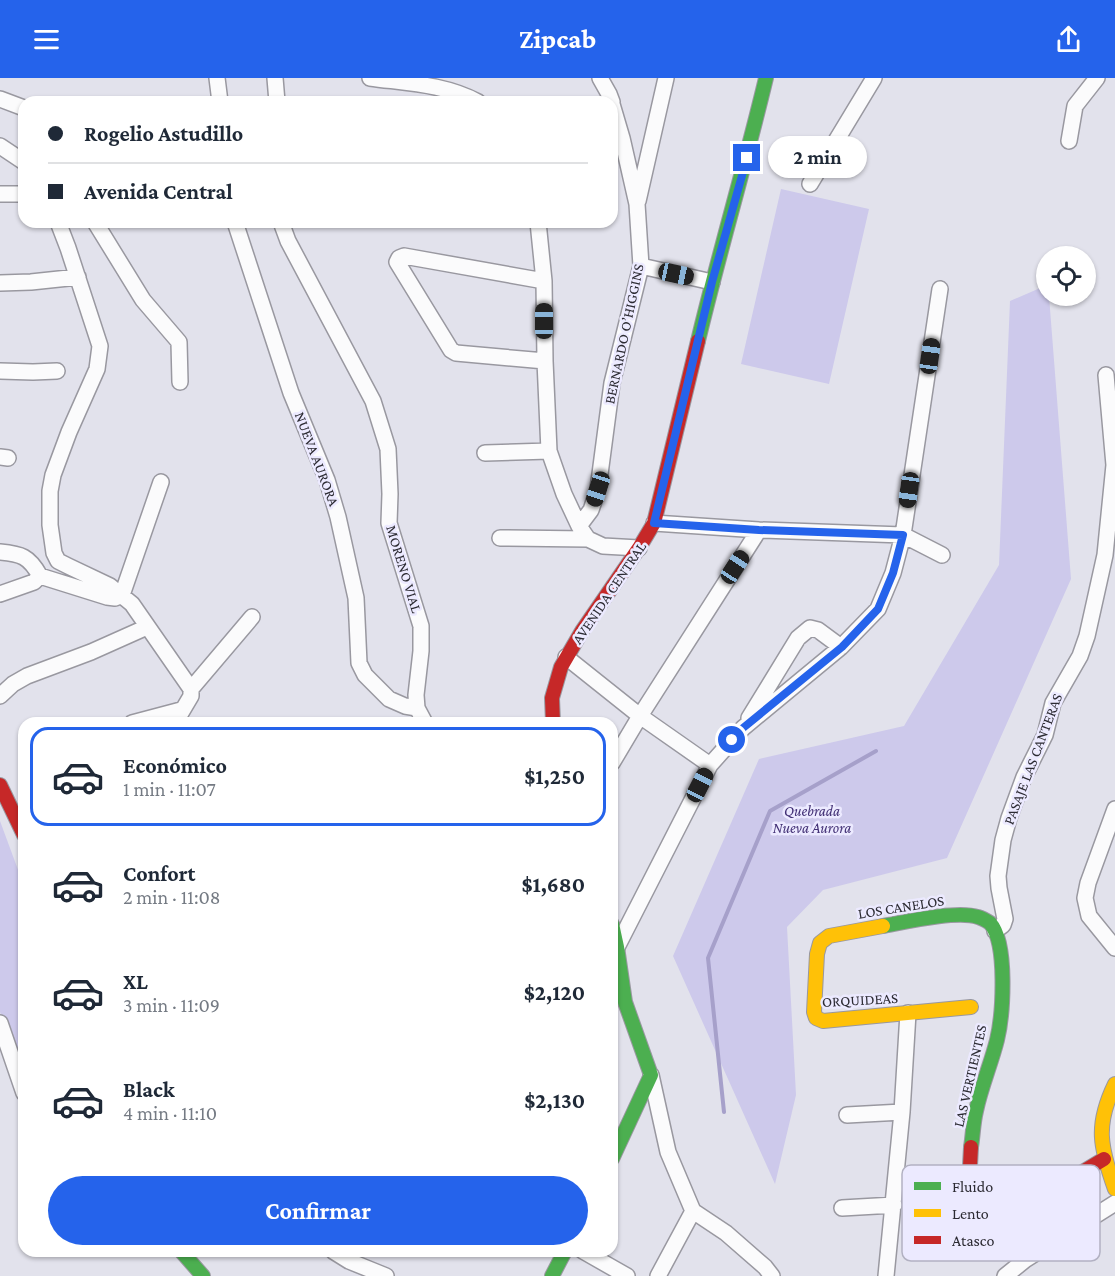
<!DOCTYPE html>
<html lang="es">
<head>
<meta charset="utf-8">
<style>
  :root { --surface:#fff; --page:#f6f6f7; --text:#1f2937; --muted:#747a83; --line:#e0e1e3; --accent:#2563eb }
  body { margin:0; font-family:"Crimson Pro",serif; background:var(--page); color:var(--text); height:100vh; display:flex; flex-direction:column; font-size:22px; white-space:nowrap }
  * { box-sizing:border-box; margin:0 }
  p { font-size:20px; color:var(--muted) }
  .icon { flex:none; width:33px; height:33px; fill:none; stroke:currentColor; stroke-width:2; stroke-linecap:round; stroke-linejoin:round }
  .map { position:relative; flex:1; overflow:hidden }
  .details { position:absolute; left:18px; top:639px; width:600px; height:540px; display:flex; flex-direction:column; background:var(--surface); border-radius:18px; box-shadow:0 2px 4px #0004 }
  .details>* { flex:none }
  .banner { position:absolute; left:18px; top:18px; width:600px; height:132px; border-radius:18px; box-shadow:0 2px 4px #0004; display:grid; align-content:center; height:132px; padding:0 30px; background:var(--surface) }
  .fabs { position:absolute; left:1036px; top:168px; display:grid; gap:12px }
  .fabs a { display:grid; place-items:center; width:60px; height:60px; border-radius:50%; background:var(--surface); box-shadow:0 2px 4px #0004; font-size:30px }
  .end { position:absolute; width:27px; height:27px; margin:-14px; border:8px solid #2563eb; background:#fff; box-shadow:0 0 0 3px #fff }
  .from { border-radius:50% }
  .bubble { position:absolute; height:42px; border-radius:21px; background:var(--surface); box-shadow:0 2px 4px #0004; font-size:20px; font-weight:700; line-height:42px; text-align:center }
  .car { position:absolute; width:18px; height:36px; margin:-18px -9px; border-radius:8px; box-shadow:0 0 4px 2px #0007; background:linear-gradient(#222 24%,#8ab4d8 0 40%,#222 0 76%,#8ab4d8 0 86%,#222 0) }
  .banner b { display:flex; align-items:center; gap:21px; height:57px; font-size:22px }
  .banner b+b { border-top:2px solid var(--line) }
  .banner i { width:15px; height:15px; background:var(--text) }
  ul { padding:10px 0 0; list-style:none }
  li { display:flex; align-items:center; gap:18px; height:99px; margin:0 12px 9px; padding:0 18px; border:3px solid transparent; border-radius:18px }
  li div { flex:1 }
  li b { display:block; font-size:22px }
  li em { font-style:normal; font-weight:700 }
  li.selected { border-color:var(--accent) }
  li>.icon { width:54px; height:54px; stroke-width:1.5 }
  .action { display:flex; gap:12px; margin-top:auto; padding:12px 30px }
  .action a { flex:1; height:69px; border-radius:36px; background:var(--accent); color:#fff; font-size:24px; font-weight:700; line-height:69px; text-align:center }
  header { display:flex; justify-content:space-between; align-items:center; height:78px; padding:0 30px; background:var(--accent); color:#fff; font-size:27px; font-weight:700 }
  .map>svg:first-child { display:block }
  .green { fill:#cdc9eb }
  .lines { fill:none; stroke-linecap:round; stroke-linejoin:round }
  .stream { stroke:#a6a0ca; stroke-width:4 }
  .street-casing { stroke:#9998a0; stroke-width:18 }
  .fast-casing { stroke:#9998a0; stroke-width:16 }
  .slow-casing { stroke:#9998a0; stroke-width:16 }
  .jam-casing { stroke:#9998a0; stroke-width:16 }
  .street { stroke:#fbfbfc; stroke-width:15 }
  .fast { stroke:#4caf50; stroke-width:14 }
  .slow { stroke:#ffc107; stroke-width:14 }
  .jam { stroke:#c62828; stroke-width:14 }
  .route { stroke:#2563eb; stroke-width:8 }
  .labels { text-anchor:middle; stroke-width:5; stroke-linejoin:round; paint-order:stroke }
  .street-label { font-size:15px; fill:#2c2b33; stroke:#eceaff }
  .park-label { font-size:15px; font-style:italic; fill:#423075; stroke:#eceaff }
  .key { fill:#eceaff; stroke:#b2b1c2; stroke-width:1.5 }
  .key-label { font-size:16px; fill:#2c2b33 }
</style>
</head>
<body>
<header><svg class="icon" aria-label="menu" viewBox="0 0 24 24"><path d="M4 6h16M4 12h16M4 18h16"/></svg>Zipcab<svg class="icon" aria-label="share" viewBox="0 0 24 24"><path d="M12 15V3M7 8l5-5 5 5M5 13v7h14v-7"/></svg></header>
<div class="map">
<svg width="1115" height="1198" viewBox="0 0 1115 1198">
  <rect width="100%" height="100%" fill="#e2e2ec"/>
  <path class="green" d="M781,111L869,131L829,306L741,286Z
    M1047,207V218H1049L1071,501L947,780L823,812L787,849L796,1017L775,1106L673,878L759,681L904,648L999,487L1010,223Z
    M0,743L24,808V1003L0,934Z"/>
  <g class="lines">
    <path class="stream" d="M724,1034L708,880L770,733L876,673"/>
    <defs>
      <path id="street" d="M217,0L220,24
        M275,0L277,24
        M370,0C406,5 445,6 478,24
        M600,0L609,16L612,24
        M0,21L24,30
        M1069,63L1075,28L1097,0
        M0,68L24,84
        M810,106L874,0
        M0,116H24
        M638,123L666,0
        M58,144L68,170L100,268L97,291L69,354L53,397L50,413V447L54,475L58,483L68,488L110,508L132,526L191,611V618L175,645
        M95,144L143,222L179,264L180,304
        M235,144L291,315L327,402L338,439L356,520L359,585L365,597L389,621L405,628L417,630
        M281,144L288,163L373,323L388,371L390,416L389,445L421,548V573L416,617L417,630L425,645
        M538,144L544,203L545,283L549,373L564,416L579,448L588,461
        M641,188L712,204
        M544,203L404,178L399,180L397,184L451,272L456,275L545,283
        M0,205L31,204L78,199
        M0,293L33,294L57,293
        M485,375L549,373
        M0,379L8,380
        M654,445L759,452L903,457L942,477
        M579,448L591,432L598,411L612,305L641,188L637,126L622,60L612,26
        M500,460L588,461L603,468L639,470
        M0,474C21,476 29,478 40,498
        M0,516L34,504L40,498L107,519L115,520L122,517L161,404
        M566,579L640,638L710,687
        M191,611L252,539
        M0,618L13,606L27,598L91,574L147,549
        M749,640L798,560L810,550L818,552L841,569
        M132,645L181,632
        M612,685L640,638L759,452
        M1115,731L1088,805L1085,820L1089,838L1115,870
        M995,853L1003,847L1005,841L999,810L998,798L1003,762L1009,740L1024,699L1045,657L1053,625L1080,578L1087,558L1105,477L1114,387L1106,297
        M615,873L710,687L743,650L841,569L878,531L893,495L903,457L940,211
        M0,945L24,1015
        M651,997L668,1074L693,1133L726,1155L765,1189L772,1198
        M847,1037L902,1034
        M842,1130L894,1127
        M333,1173L349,1183L386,1198
        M583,1173L627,1198
        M658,1198L693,1133
        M886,1198L902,1034L908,935
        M1005,1198L1025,1182L1115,1125"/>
      <path id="fast" d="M698,263C719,175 745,88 766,0
        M612,846L617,869L625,924L651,997L612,1081
        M883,848C905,844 957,832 978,839C982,840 987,843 990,845C1008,865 1003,937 997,962C991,986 981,1009 976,1033C973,1045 973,1057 971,1069
        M181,1173L203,1198
        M552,1198L565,1173"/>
      <path id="slow" d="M883,848L829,858L820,865L817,876L814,934L816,940L823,943L971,929
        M1115,1006C1095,1047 1100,1069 1115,1111"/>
      <path id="jam" d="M553,645L552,620L561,589L582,553L639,470L654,445L698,263
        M0,707L24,757
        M971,1069L968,1125L970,1140L977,1148L987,1149L1008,1139L1104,1081"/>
    </defs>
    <use href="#street" class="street-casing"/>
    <use href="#fast" class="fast-casing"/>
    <use href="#slow" class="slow-casing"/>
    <use href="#jam" class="jam-casing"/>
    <use href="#street" class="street"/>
    <use href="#fast" class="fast"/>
    <use href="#slow" class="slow"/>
    <use href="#jam" class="jam"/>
  </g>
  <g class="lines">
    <path class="route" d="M732,662L743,650L842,569L878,531L893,495L903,457L759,452L654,445L712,204L747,80"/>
  </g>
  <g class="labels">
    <g class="street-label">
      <text transform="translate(624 256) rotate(-78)" y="5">BERNARDO O’HIGGINS</text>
      <text transform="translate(317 381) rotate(69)" y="5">NUEVA AURORA</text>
      <text transform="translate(404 491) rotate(73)" y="5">MORENO VIAL</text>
      <text transform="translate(609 515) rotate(-56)" y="5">AVENIDA CENTRAL</text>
      <text transform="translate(1033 681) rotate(-69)" y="5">PASAJE LAS CANTERAS</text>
      <text transform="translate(901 829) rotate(-9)" y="5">LOS CANELOS</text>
      <text transform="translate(860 922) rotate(-3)" y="5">ORQUIDEAS</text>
      <text transform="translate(970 998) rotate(-77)" y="5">LAS VERTIENTES</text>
    </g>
    <g class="park-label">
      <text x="812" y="738">Quebrada<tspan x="812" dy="17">Nueva Aurora</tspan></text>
    </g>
  </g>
  <rect x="902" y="1087" width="198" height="96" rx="9" class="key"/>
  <rect x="914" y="1104" width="27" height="8" fill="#4caf50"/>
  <rect x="914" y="1131" width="27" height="8" fill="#ffc107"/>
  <rect x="914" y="1158" width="27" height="8" fill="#c62828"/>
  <g class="key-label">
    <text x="952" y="1114">Fluido</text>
    <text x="952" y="1141">Lento</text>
    <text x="952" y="1168">Atasco</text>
  </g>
</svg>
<div class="fabs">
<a><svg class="icon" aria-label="locate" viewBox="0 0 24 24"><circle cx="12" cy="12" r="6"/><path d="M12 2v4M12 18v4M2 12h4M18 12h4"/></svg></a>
</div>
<i class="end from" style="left:732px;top:662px"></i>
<i class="end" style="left:747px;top:80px"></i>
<div class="bubble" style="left:768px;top:58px;width:99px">2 min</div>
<i class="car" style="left:676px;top:196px;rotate:102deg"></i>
<i class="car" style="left:544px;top:243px;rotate:0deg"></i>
<i class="car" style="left:930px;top:278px;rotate:8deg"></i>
<i class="car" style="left:598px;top:411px;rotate:198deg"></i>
<i class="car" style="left:909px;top:412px;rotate:188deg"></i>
<i class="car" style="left:735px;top:489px;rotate:33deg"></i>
<i class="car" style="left:700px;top:707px;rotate:27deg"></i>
<div class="banner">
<b><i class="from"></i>Rogelio Astudillo</b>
<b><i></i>Avenida Central</b>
</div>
<section class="details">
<ul>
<li class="selected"><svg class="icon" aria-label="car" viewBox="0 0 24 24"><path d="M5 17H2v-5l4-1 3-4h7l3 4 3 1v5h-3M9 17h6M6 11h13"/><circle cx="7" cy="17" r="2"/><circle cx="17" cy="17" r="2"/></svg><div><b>Económico</b><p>1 min · 11:07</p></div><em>$1,250</em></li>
<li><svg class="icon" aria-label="car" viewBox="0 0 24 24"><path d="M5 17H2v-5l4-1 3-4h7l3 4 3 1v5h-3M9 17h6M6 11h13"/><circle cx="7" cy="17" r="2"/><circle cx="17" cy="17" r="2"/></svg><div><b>Confort</b><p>2 min · 11:08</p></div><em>$1,680</em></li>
<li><svg class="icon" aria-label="car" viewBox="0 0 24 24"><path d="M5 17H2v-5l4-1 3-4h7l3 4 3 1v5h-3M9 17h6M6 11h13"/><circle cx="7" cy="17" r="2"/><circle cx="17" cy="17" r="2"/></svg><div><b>XL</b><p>3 min · 11:09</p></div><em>$2,120</em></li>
<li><svg class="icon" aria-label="car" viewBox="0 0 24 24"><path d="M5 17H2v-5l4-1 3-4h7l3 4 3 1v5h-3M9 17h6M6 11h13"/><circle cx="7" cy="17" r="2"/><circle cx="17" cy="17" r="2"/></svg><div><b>Black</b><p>4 min · 11:10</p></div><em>$2,130</em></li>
</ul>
<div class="action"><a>Confirmar</a></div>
</section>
</div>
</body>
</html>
